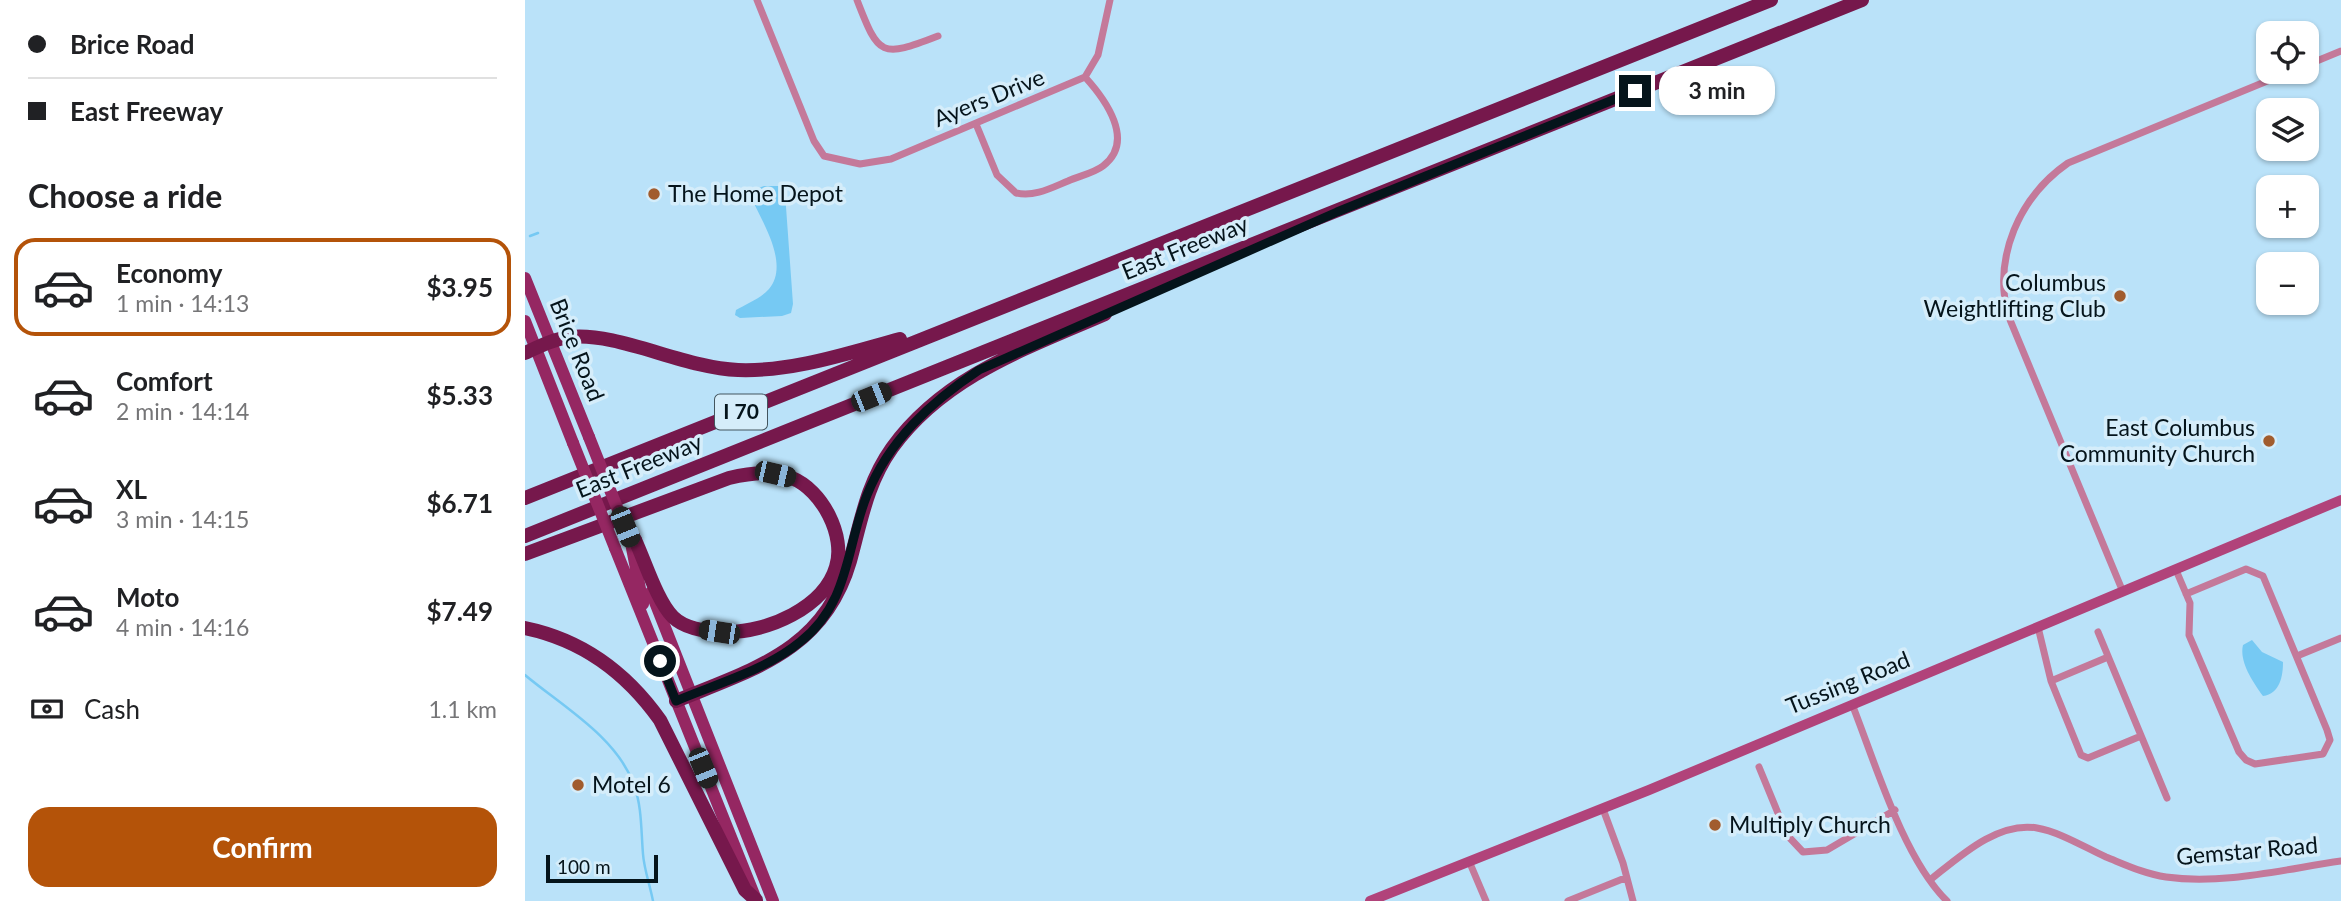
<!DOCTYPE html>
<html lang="en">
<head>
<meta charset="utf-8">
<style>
  :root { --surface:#fff; --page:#f6f6f6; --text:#202124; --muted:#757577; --line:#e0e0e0; --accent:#b45309 }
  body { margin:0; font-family:Lato,sans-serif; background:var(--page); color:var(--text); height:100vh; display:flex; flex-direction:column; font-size:26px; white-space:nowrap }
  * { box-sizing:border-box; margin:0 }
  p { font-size:23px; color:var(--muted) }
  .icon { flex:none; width:38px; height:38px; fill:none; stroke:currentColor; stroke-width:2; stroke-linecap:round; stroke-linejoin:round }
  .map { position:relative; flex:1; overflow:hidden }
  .drawer { display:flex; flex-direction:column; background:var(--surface); width:525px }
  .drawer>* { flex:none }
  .top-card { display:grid; align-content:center; height:154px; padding:0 28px; background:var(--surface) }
  .controls { position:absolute; left:1731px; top:21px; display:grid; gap:14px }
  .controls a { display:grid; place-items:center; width:63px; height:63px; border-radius:14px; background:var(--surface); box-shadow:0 2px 5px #0004; font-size:35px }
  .scale { position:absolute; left:21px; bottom:18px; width:112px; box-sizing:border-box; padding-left:7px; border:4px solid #05141b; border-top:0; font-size:19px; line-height:24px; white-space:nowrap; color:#05141b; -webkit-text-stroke:5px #d5edfa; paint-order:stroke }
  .end { position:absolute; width:32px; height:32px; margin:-16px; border:9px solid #05141b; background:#fff; box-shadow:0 0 0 4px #fff }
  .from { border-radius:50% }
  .bubble { position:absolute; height:49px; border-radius:21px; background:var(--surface); box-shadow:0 2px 5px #0004; font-size:23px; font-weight:700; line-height:49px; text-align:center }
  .car { position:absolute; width:21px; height:42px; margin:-21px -10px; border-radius:9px; box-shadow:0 0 5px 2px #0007; background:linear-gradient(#222 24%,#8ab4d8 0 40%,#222 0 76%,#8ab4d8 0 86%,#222 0) }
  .top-card b { display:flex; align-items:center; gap:24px; height:66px; font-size:26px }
  .top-card b+b { border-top:2px solid var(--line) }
  .top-card i { width:18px; height:18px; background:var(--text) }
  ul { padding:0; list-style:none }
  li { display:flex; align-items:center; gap:21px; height:98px; margin:0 14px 10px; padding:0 14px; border:4px solid transparent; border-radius:21px }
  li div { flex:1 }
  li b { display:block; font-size:26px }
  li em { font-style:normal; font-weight:700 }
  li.on { border-color:var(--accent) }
  li>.icon { width:63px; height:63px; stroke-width:1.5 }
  h2 { padding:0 28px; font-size:32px; line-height:84px }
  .pay { display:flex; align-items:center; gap:18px; height:77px; padding:0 28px; font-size:26px }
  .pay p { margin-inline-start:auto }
  .button { display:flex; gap:14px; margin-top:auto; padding:14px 28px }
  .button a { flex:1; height:80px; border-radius:21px; background:var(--accent); color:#fff; font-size:28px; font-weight:700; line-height:80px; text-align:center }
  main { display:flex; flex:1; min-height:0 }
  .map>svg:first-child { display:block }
  .water { fill:#76c9f3 }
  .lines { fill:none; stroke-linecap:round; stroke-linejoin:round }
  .stream { stroke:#76c9f3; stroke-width:2.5 }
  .minor { stroke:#c4799a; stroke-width:7 }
  .secondary { stroke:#b1437a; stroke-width:10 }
  .primary { stroke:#952762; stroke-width:12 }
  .motorway { stroke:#76184c; stroke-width:14 }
  .primary-bridge { stroke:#952762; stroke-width:12 }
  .motorway-bridge { stroke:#76184c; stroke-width:14 }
  .route { stroke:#05141b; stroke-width:9 }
  .poi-dot { fill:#a15c2e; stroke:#d5edfa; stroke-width:2.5 }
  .labels { text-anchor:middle; stroke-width:7; stroke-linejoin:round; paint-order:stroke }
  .shield { fill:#d5edfa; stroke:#43555e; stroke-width:2 }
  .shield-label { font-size:21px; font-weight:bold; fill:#05141b }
  .street-label { font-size:23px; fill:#05141b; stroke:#d5edfa }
  .poi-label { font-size:23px; fill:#05141b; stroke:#d5edfa; text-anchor:start }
</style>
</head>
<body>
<main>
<section class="drawer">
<div class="top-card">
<b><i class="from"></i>Brice Road</b>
<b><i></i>East Freeway</b>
</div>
<h2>Choose a ride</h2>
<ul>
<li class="on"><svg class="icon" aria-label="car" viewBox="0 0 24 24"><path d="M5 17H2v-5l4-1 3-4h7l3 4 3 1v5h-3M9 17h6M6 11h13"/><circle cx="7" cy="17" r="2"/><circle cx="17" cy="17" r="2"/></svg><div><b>Economy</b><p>1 min · 14:13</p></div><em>$3.95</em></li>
<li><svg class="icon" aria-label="car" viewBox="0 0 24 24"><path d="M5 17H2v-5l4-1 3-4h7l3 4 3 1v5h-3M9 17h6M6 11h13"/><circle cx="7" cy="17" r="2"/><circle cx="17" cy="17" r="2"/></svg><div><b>Comfort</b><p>2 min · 14:14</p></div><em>$5.33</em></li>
<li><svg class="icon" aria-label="car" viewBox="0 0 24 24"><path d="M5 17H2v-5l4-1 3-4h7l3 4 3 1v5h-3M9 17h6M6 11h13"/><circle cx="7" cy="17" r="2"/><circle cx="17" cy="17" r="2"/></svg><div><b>XL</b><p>3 min · 14:15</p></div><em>$6.71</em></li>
<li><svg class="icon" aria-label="car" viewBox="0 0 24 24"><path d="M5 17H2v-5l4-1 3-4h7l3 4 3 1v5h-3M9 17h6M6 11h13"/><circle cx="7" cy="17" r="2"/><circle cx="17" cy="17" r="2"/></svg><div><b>Moto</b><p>4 min · 14:16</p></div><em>$7.49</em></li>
</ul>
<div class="pay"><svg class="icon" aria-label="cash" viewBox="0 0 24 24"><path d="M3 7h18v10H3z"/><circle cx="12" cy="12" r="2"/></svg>Cash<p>1.1 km</p></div>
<div class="button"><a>Confirm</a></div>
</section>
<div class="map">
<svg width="1816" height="901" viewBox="0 0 1816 901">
  <rect width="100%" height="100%" fill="#bae2f9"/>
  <path class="water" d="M239,186H256L260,193L268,304L266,313L257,316L215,318L210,315L211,310C221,304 236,298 244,289C265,264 237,222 226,197L228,190Z
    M1727,640L1737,652L1758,662C1758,676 1755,694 1738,696C1728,682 1714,662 1718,645Z"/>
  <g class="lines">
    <path class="stream" d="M5,236L13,233
      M0,675C37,706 92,737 109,785C117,807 116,830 118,854C119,869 125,885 128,901"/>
    <path class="minor" d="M232,0L289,141L299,156L335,164L366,159L560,77L573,55L585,0
      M332,0C354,57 356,58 413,36
      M1782,65L1816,51
      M451,124L472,175L491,193C510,197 526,188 543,181C554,176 569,173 578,166C611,141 580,99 560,77
      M1651,570L1665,603L1664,635L1714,752L1721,760L1730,764L1798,754L1805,740L1802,730L1738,576L1721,569L1661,594
      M1598,592L1483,315C1468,257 1494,197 1543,163L1764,72
      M1513,627L1526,681L1556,755L1563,758L1616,736
      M1573,632L1642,798
      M1772,656L1816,638
      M1526,681L1583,657
      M1327,704C1350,762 1378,858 1422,901
      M1234,767L1262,835L1278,852L1302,850L1370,810
      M1078,809L1098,863L1108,901
      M944,861L961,901
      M1405,880C1433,858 1472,821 1512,828C1535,832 1559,847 1581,857C1601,865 1620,874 1641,877C1698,885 1760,869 1816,861
      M1043,901L1100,878"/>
    <path class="secondary" d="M845,901L1124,790L1816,500"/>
    <path class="primary" d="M0,278L64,437
      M0,321L48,443
      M106,543L118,604
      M90,548L230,897
      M126,592L248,901"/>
    <path class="motorway" d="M0,353C15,346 29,339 45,337C93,332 159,368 213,370C268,372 323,353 375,339
      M0,498L1246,0
      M0,536L1337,0
      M0,554L204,478C224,473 247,470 267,478C297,490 321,536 311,567C299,608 242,632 203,632C186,632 161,630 148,617C132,601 120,561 110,540
      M0,628C58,640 101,672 135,720L220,890L231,900
      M151,701C228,669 299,651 325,561C336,521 342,483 367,448C419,376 502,348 580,314"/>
    <path class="primary-bridge" d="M64,437L97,520
      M48,443L90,548"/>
    <path class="motorway-bridge" d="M94,512L110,540"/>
  </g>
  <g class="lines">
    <path class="route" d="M135,661L151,701C191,684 241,670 275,642C325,603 321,547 342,495C364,440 406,402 454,370L812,212L1110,91"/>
  </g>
  <g class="poi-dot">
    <circle cx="129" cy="194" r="7"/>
    <circle cx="1595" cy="296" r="7"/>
    <circle cx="1744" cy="441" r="7"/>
    <circle cx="53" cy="785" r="7"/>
    <circle cx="1190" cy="825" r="7"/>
  </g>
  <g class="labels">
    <rect class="shield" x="190" y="394.5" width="52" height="35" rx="5"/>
    <g class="shield-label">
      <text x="216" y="419">I 70</text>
    </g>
    <g class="street-label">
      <text transform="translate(464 98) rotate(-22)" y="8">Ayers Drive</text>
      <text transform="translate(660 248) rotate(-22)" y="8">East Freeway</text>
      <text transform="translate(52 350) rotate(68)" y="8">Brice Road</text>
      <text transform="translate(114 466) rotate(-22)" y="8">East Freeway</text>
      <text transform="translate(1323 683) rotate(-22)" y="8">Tussing Road</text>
      <text transform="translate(1722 851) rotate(-5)" y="8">Gemstar Road</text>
    </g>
    <g class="poi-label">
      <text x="143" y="202">The Home Depot</text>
      <text x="1581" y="291" text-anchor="end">Columbus<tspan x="1581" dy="26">Weightlifting Club</tspan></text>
      <text x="1730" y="436" text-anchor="end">East Columbus<tspan x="1730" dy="26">Community Church</tspan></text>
      <text x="67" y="793">Motel 6</text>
      <text x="1204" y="833">Multiply Church</text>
    </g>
  </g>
</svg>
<div class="controls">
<a><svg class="icon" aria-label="locate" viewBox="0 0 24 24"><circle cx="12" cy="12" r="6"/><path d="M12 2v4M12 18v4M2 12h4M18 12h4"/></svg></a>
<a><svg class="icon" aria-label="layers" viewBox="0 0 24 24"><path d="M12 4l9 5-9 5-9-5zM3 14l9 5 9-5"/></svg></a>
<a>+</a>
<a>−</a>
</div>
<div class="scale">100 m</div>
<i class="end from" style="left:135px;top:661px"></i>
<i class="end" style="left:1110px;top:91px"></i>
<div class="bubble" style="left:1134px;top:66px;width:116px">3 min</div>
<i class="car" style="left:346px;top:397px;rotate:68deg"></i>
<i class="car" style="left:250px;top:474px;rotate:103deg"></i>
<i class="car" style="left:100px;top:527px;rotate:158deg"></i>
<i class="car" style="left:194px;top:632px;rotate:279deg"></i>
<i class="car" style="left:178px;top:768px;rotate:158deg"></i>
</div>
</main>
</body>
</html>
